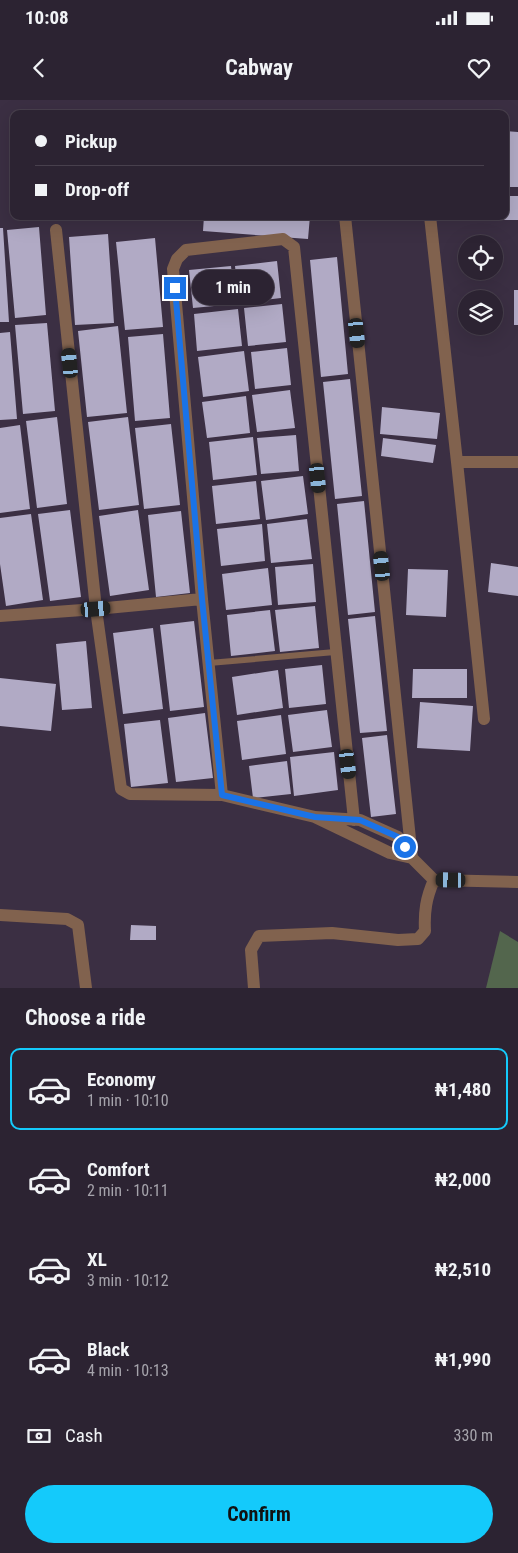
<!DOCTYPE html>
<html lang="en">
<head>
<meta charset="utf-8">
<style>
  :root { --surface:#2c2332; --page:#382f3e; --text:#f1f3f6; --muted:#a6a4ac; --line:#48404d; --accent:#14cafb }
  body { margin:0; font-family:"Roboto Condensed",sans-serif; background:var(--page); color:var(--text); height:100vh; display:flex; flex-direction:column; font-size:19px; white-space:nowrap }
  * { box-sizing:border-box; margin:0 }
  p { font-size:16px; color:var(--muted) }
  .icon { flex:none; width:28px; height:28px; fill:none; stroke:currentColor; stroke-width:2; stroke-linecap:round; stroke-linejoin:round }
  .map { position:relative; height:888px; overflow:hidden }
  .sheet { display:flex; flex-direction:column; background:var(--surface); flex:1 }
  .sheet>* { flex:none }
  .guide { position:absolute; left:10px; top:10px; width:499px; height:110px; border-radius:10px; box-shadow:0 5px 20px #0002,0 0 0 1px var(--line); display:grid; align-content:center; height:110px; padding:0 25px; background:var(--surface) }
  .controls { position:absolute; left:458px; top:135px; display:grid; gap:10px }
  .controls a { display:grid; place-items:center; width:45px; height:45px; border-radius:50%; background:var(--surface); box-shadow:0 5px 20px #0002,0 0 0 1px var(--line); font-size:25px }
  .end { position:absolute; width:22px; height:22px; margin:-11px; border:6px solid #1a73e8; background:#fff; box-shadow:0 0 0 2px #fff }
  .from { border-radius:50% }
  .bubble { position:absolute; height:35px; border-radius:18px; background:var(--surface); box-shadow:0 5px 20px #0002,0 0 0 1px var(--line); font-size:16px; font-weight:700; line-height:35px; text-align:center }
  .car { position:absolute; width:15px; height:30px; margin:-15px -8px; border-radius:6px; box-shadow:0 0 4px 1px #0007; background:linear-gradient(#222 24%,#8ab4d8 0 40%,#222 0 76%,#8ab4d8 0 86%,#222 0) }
  .guide b { display:flex; align-items:center; gap:18px; height:48px; font-size:19px }
  .guide b+b { border-top:1px solid var(--line) }
  .guide i { width:12px; height:12px; background:var(--text) }
  ul { padding:0; list-style:none }
  li { display:flex; align-items:center; gap:15px; height:82px; margin:0 10px 8px; padding:0 15px; border:2px solid transparent; border-radius:10px }
  li div { flex:1 }
  li b { display:block; font-size:19px }
  li em { font-style:normal; font-weight:700 }
  li.current { border-color:var(--accent) }
  li>.icon { width:45px; height:45px; stroke-width:1.5 }
  h2 { padding:0 25px; font-size:22px; line-height:60px }
  .pay { display:flex; align-items:center; gap:12px; height:55px; padding:0 25px; font-size:19px }
  .pay p { margin-inline-start:auto }
  .cta { display:flex; gap:10px; margin-top:auto; padding:10px 25px }
  .cta a { flex:1; height:58px; border-radius:30px; background:var(--accent); color:#111; font-size:20px; font-weight:700; line-height:58px; text-align:center }
  .status { display:flex; justify-content:space-between; align-items:center; height:35px; padding:0 25px; background:var(--surface); direction:ltr }
  .status svg { height:14px; fill:currentColor }
  header { display:flex; justify-content:space-between; align-items:center; height:65px; padding:0 25px; background:var(--surface); font-size:22px; font-weight:700 }
  .map>svg:first-child { display:block }
  .green { fill:#53664d }
  .building { fill:#b1aac5 }
  .lines { fill:none; stroke-linecap:round; stroke-linejoin:round }
  .service { stroke:#81624e; stroke-width:6 }
  .minor { stroke:#81624e; stroke-width:12 }
  .route { stroke:#1a73e8; stroke-width:6 }
</style>
</head>
<body>
<div class="status"><b>10:08</b><svg viewBox="0 0 49 12"><path d="M0 12V9h3v3zM5 12V6h3v6zM10 12V3h3v9zM15 12V0h3v12zM26 1h20v11H26zM47 4h2v5h-2z"/></svg></div>
<header><svg class="icon" aria-label="back" viewBox="0 0 24 24"><path d="M15 5l-7 7 7 7"/></svg>Cabway<svg class="icon" aria-label="heart" viewBox="0 0 24 24"><path d="M12 20l-8-8c-3-5 5-10 8-4 3-6 11-1 8 4z"/></svg></header>
<div class="map">
<svg width="518" height="888" viewBox="0 0 518 888">
  <rect width="100%" height="100%" fill="#3b2f43"/>
  <path class="green" d="M500,831L518,842V888H486Z"/>
  <path class="building" d="M505,31L518,32V87H505Z
    M505,96H518V120H503V116H505Z
    M204,116H310L308,139L203,131Z
    M39,127L46,215L15,218L7,130Z
    M0,128H3L9,222H0Z
    M108,134L114,223L75,225L69,137Z
    M155,138L163,227L125,230L116,142Z
    M337,157L348,274L321,277L310,160Z
    M277,161L281,198L239,203L235,166Z
    M231,166L235,204L193,208L189,170Z
    M514,190H518V225H514Z
    M282,204L286,242L248,246L244,208Z
    M238,209L242,246L197,251L194,214Z
    M47,223L55,311L23,314L15,225Z
    M118,226L127,313L87,317L78,231Z
    M10,232L17,319L0,320V233Z
    M163,234L170,318L135,321L128,237Z
    M287,248L291,285L255,289L251,252Z
    M244,251L249,291L203,297L198,257Z
    M350,279L362,396L335,399L323,282Z
    M290,290L295,328L257,332L252,295Z
    M246,296L250,333L207,338L202,302Z
    M382,307L440,313L437,339L380,334Z
    M57,317L67,404L37,408L26,321Z
    M128,317L139,405L99,410L88,322Z
    M171,324L180,405L144,409L135,328Z
    M20,325L30,409L0,413V328Z
    M296,335L299,371L261,374L257,338Z
    M253,337L257,375L213,380L209,342Z
    M383,338L436,345L433,363L381,356Z
    M303,376L308,414L266,420L261,381Z
    M256,381L260,419L216,424L212,386Z
    M364,401L375,512L348,515L337,404Z
    M70,410L81,497L50,501L38,414Z
    M138,410L149,490L110,496L99,416Z
    M181,411L190,493L156,497L148,415Z
    M31,414L43,500L6,506L0,464V418Z
    M307,419L312,459L271,463L267,424Z
    M262,424L265,461L221,466L217,429Z
    M491,463L518,467V496L488,492Z
    M313,464L316,502L278,505L275,467Z
    M268,468L272,505L226,510L222,474Z
    M408,469L448,470L446,517L406,515Z
    M315,506L319,548L280,552L275,510Z
    M270,510L275,551L231,556L227,515Z
    M375,516L387,631L360,633L348,519Z
    M194,521L204,607L170,611L160,525Z
    M153,528L163,609L123,614L113,533Z
    M86,541L92,608L62,610L56,544Z
    M322,565L326,604L289,608L285,569Z
    M413,569H467V598H412Z
    M278,570L283,608L237,615L232,577Z
    M0,578L56,584L51,631L0,626Z
    M420,602L473,606L470,651L417,648Z
    M327,610L332,647L293,652L288,615Z
    M205,613L213,678L176,682L168,618Z
    M281,615L286,654L242,660L237,621Z
    M160,620L168,683L131,687L124,624Z
    M387,635L396,714L371,717L362,638Z
    M334,652L338,690L294,696L290,657Z
    M287,661L291,694L253,698L249,666Z
    M131,825L156,826V840H130Z"/>
  <g class="lines">
    <path class="service" d="M209,563L335,552"/>
    <path class="minor" d="M345,116L412,758L434,780L518,782
      M430,116L457,362
      M56,130L96,509L202,499L222,695
      M202,499L173,169L177,159L186,150L283,139L294,147L354,720
      M0,516L96,509L121,689L130,694L222,695L315,717L360,720L398,737L412,758L390,753L315,717
      M484,619L457,362H518
      M0,815L67,819L78,825L86,888
      M254,888L251,850L259,836L332,833L398,840L418,839L425,831C424,812 426,798 434,780"/>
  </g>
  <g class="lines">
    <path class="route" d="M175,188L202,499L222,695L315,717L360,720L398,737L405,747"/>
  </g>
</svg>
<div class="controls">
<a><svg class="icon" aria-label="locate" viewBox="0 0 24 24"><circle cx="12" cy="12" r="6"/><path d="M12 2v4M12 18v4M2 12h4M18 12h4"/></svg></a>
<a><svg class="icon" aria-label="layers" viewBox="0 0 24 24"><path d="M12 4l9 5-9 5-9-5zM3 14l9 5 9-5"/></svg></a>
</div>
<i class="end from" style="left:405px;top:747px"></i>
<i class="end" style="left:175px;top:188px"></i>
<div class="bubble" style="left:192px;top:170px;width:82px">1 min</div>
<i class="car" style="left:357px;top:233px;rotate:174deg"></i>
<i class="car" style="left:70px;top:263px;rotate:354deg"></i>
<i class="car" style="left:318px;top:378px;rotate:174deg"></i>
<i class="car" style="left:382px;top:466px;rotate:354deg"></i>
<i class="car" style="left:96px;top:509px;rotate:85deg"></i>
<i class="car" style="left:348px;top:664px;rotate:173deg"></i>
<i class="car" style="left:451px;top:780px;rotate:271deg"></i>
<div class="guide">
<b><i class="from"></i>Pickup</b>
<b><i></i>Drop-off</b>
</div>
</div>
<section class="sheet">
<h2>Choose a ride</h2>
<ul>
<li class="current"><svg class="icon" aria-label="car" viewBox="0 0 24 24"><path d="M5 17H2v-5l4-1 3-4h7l3 4 3 1v5h-3M9 17h6M6 11h13"/><circle cx="7" cy="17" r="2"/><circle cx="17" cy="17" r="2"/></svg><div><b>Economy</b><p>1 min · 10:10</p></div><em>₦1,480</em></li>
<li><svg class="icon" aria-label="car" viewBox="0 0 24 24"><path d="M5 17H2v-5l4-1 3-4h7l3 4 3 1v5h-3M9 17h6M6 11h13"/><circle cx="7" cy="17" r="2"/><circle cx="17" cy="17" r="2"/></svg><div><b>Comfort</b><p>2 min · 10:11</p></div><em>₦2,000</em></li>
<li><svg class="icon" aria-label="car" viewBox="0 0 24 24"><path d="M5 17H2v-5l4-1 3-4h7l3 4 3 1v5h-3M9 17h6M6 11h13"/><circle cx="7" cy="17" r="2"/><circle cx="17" cy="17" r="2"/></svg><div><b>XL</b><p>3 min · 10:12</p></div><em>₦2,510</em></li>
<li><svg class="icon" aria-label="car" viewBox="0 0 24 24"><path d="M5 17H2v-5l4-1 3-4h7l3 4 3 1v5h-3M9 17h6M6 11h13"/><circle cx="7" cy="17" r="2"/><circle cx="17" cy="17" r="2"/></svg><div><b>Black</b><p>4 min · 10:13</p></div><em>₦1,990</em></li>
</ul>
<div class="pay"><svg class="icon" aria-label="cash" viewBox="0 0 24 24"><path d="M3 7h18v10H3z"/><circle cx="12" cy="12" r="2"/></svg>Cash<p>330 m</p></div>
<div class="cta"><a>Confirm</a></div>
</section>
</body>
</html>
